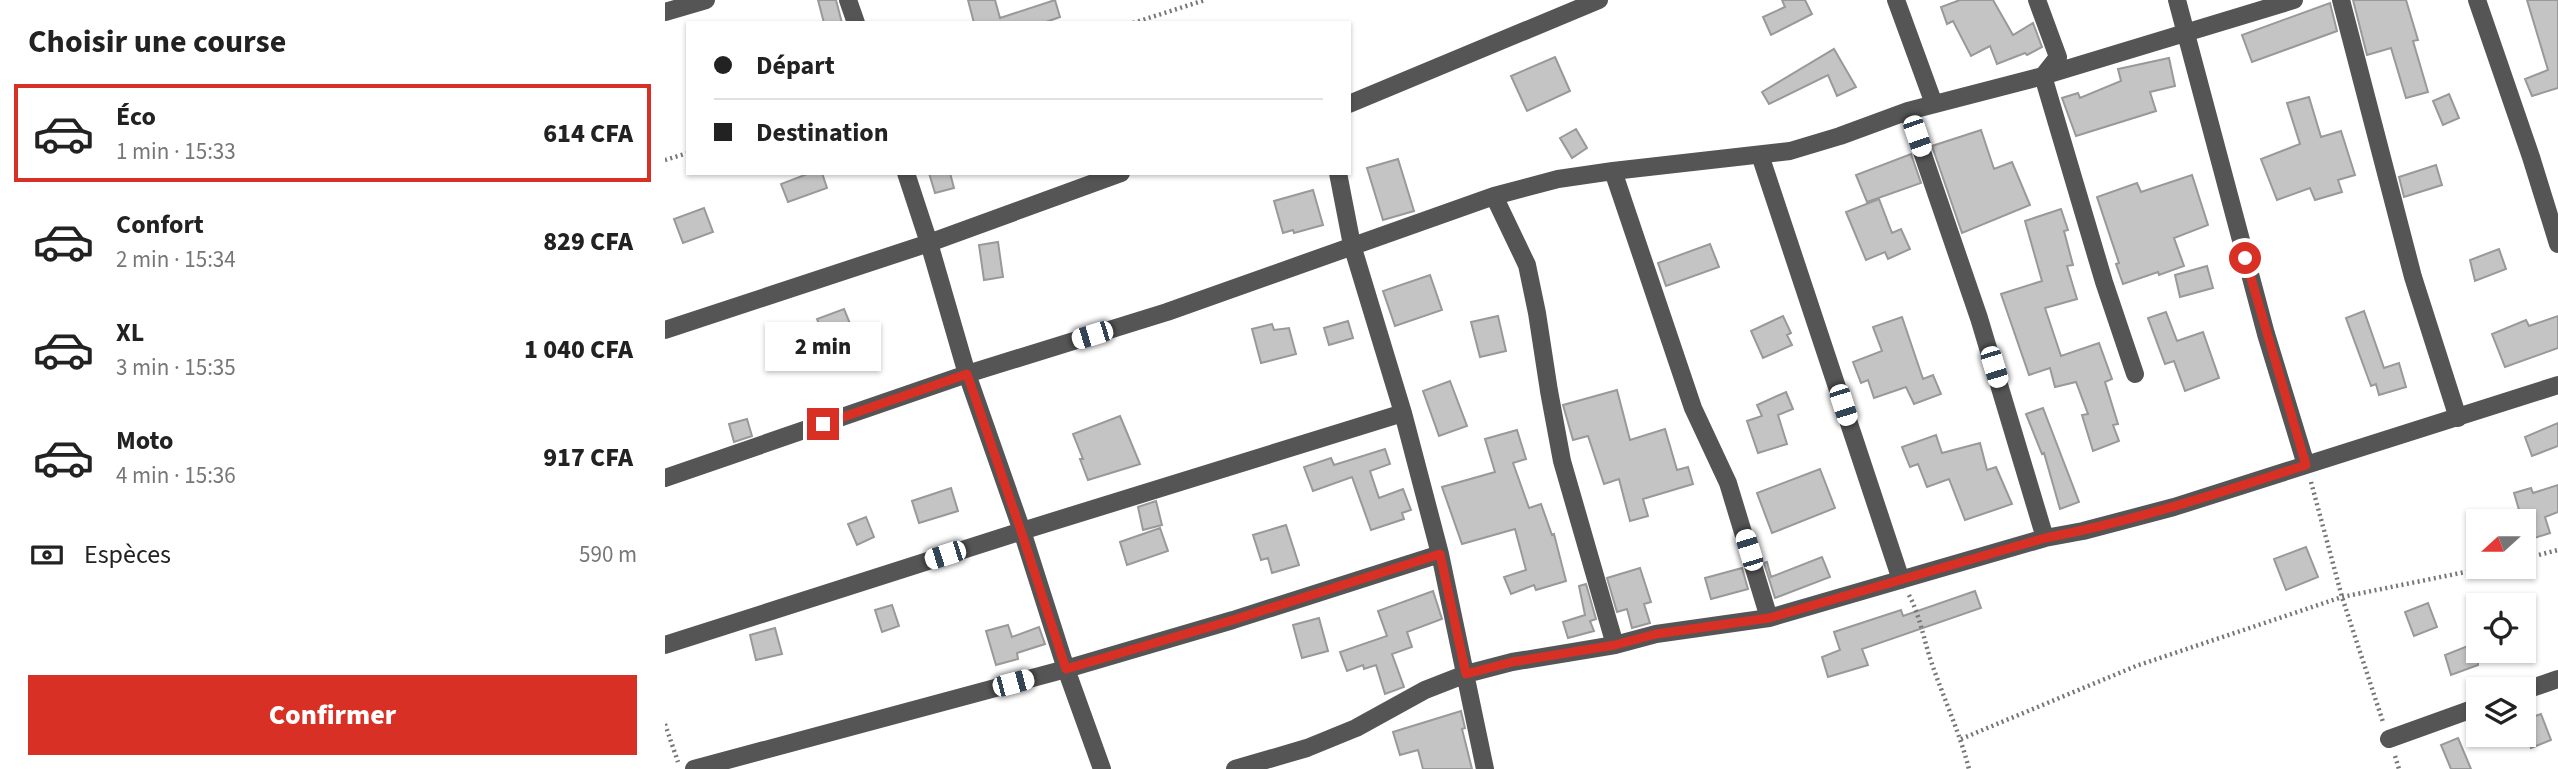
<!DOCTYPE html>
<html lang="fr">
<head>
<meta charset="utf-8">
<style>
  :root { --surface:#fff; --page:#f2f2f2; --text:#222; --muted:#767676; --line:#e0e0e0; --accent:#d93025 }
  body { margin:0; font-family:"Source Sans 3",sans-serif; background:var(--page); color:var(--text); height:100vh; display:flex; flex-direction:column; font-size:26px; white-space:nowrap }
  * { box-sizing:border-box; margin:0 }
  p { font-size:23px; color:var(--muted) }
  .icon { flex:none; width:38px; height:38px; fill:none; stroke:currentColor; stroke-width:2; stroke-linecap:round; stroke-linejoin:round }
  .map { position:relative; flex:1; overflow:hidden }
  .sheet { display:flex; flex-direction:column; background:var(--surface); width:665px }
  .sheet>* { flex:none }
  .guide { position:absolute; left:21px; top:21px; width:665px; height:154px; border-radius:0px; box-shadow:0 2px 5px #0004; display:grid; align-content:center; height:154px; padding:0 28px; background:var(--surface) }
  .needle { width:46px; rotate:249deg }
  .tools { position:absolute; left:1801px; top:509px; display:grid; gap:14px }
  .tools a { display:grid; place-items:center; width:70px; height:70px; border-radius:0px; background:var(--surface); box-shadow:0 2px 5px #0004; font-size:35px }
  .end { position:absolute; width:32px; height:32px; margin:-16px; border:9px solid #d93025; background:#fff; box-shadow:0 0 0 4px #fff }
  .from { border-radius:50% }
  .bubble { position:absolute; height:49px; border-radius:0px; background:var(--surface); box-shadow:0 2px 5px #0004; font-size:23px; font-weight:800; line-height:49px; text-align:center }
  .car { position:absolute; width:21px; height:42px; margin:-21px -10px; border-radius:9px; box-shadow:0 0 5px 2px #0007; background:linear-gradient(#fff 24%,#345 0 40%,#fff 0 76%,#345 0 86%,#fff 0) }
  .guide b { display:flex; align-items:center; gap:24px; height:66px; font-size:26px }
  .guide b+b { border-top:2px solid var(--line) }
  .guide i { width:18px; height:18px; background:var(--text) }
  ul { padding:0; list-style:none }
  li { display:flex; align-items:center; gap:21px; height:98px; margin:0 14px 10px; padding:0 14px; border:4px solid transparent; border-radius:0px }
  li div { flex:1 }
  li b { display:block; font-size:26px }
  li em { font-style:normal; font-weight:800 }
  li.active { border-color:var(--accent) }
  li>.icon { width:63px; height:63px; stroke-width:1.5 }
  h2 { padding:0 28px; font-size:32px; line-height:84px }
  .pay { display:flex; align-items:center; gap:18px; height:77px; padding:0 28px; font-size:26px }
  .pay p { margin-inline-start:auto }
  .primary-button { display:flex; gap:14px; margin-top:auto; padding:14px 28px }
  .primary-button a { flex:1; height:80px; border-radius:0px; background:var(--accent); color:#fff; font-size:28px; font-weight:800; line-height:80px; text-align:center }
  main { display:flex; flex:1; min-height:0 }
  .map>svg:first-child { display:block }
  .building { fill:#c4c4c4; stroke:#999; stroke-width:2 }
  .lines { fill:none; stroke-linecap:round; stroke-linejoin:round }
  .path { stroke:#777; stroke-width:4.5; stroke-dasharray:2 3.5; stroke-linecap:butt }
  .minor { stroke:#555; stroke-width:18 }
  .route { stroke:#d93025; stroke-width:9 }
</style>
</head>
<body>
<main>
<section class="sheet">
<h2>Choisir une course</h2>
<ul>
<li class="active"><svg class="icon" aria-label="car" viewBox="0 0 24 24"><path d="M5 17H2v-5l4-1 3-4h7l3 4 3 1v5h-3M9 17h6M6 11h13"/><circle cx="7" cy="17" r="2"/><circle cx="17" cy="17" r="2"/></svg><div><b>Éco</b><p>1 min · 15:33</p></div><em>614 CFA</em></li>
<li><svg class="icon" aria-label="car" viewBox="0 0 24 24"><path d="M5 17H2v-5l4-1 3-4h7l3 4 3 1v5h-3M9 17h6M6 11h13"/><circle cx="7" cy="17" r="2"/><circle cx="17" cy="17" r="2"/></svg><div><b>Confort</b><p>2 min · 15:34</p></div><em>829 CFA</em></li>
<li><svg class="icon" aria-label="car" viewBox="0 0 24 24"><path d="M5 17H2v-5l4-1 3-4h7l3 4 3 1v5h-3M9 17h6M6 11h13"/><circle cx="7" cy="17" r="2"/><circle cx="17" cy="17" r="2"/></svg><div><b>XL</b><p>3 min · 15:35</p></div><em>1 040 CFA</em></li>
<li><svg class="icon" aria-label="car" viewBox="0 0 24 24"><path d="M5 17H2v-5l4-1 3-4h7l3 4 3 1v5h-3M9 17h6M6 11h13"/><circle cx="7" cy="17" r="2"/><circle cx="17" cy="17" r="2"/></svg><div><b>Moto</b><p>4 min · 15:36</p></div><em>917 CFA</em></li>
</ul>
<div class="pay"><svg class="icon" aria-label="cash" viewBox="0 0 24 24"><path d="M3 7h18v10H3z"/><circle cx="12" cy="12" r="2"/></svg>Espèces<p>590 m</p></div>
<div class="primary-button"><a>Confirmer</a></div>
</section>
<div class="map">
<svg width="1893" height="769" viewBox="0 0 1893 769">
  <rect width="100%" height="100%" fill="#fff"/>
  <path class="building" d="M153,0H171L177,23H159Z
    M303,0H330L335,18L390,0L395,17L378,23H309Z
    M1117,0H1140L1147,14L1106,35L1098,17L1120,7Z
    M1295,0H1328L1348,35L1368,23L1377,47L1362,55L1360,53L1332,64L1325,46L1306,56L1288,21L1282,24L1276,7Z
    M1688,0H1741L1753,40L1748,41L1763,92L1741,98L1726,48L1702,55Z
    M1862,0H1893V88L1867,96L1860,79L1883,70Z
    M1665,3L1672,31L1587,62L1577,35Z
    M1169,49L1191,87L1172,96L1163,75L1104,104L1097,92Z
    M890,57L905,91L862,111L846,76Z
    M1504,58L1510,86L1485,92L1491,111L1411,136L1397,98L1413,93L1415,98L1456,81L1453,69Z
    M1784,94L1794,118L1778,125L1768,101Z
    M1644,97L1656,137L1676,131L1690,175L1673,180L1677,192L1650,200L1645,188L1612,200L1596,159L1635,144L1622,103Z
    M911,129L922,148L907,158L895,138Z
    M1316,130L1329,169L1347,162L1365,205L1297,233L1267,146Z
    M1246,154L1256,183L1202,202L1191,175Z
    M733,159L749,211L718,220L702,168Z
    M1771,165L1777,185L1739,197L1734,177Z
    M145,173H157L162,188L123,202L116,184Z
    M264,173H285L289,188L270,193Z
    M1527,175L1543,225L1509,238L1519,266L1494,275L1493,272L1458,284L1451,264L1454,263L1432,197L1472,183L1476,192Z
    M648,190L658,225L629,233L628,230L618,233L609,201Z
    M1214,199L1227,233L1236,229L1245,249L1223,259L1220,252L1201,260L1181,212Z
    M39,208L48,232L18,243L9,219Z
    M1396,209L1403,230L1399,231L1408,265L1402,266L1412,299L1380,308L1396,356L1434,343L1447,379L1440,382L1453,424L1448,425L1454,441L1428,451L1417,415L1423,414L1411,382L1390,387L1385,368L1364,375L1336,294L1377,281L1360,221Z
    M333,242L338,277L319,280L314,245Z
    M1045,244L1054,267L1001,286L993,263Z
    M1834,249L1841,269L1810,281L1805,260Z
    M1542,266L1548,288L1515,297L1510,275Z
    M765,275L777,310L730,326L718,291Z
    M179,309L190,336L163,346L152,319Z
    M1699,311L1719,368L1734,363L1741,387L1714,395L1711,384L1706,386L1681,318Z
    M1501,312L1512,341L1538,332L1554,378L1520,391L1509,361L1500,364L1483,318Z
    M833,316L841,351L815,357L806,322Z
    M1118,316L1126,333L1122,335L1127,345L1098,358L1086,331Z
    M1893,316V348L1840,367L1827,334L1861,320L1864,326Z
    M1237,317L1258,379L1268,375L1276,394L1249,404L1241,387L1209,398L1203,380L1196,383L1188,362L1217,351L1208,327Z
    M683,321L688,338L664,345L659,328Z
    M607,324L609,330L624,328L631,354L596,363L587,329Z
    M785,381L802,426L774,436L758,391Z
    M952,390L965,440L1000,429L1012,470L1023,467L1028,484L978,499L983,516L965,521L954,479L939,484L923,436L908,440L898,405Z
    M1121,392L1128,409L1113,415L1122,444L1093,453L1082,421L1097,416L1092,405Z
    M1378,408L1414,502L1395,509L1379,453L1377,454L1361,414Z
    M455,416L475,464L423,480L415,459H418L408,434Z
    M82,419L87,436L69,442L64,424Z
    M1893,423V446L1867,456L1860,437Z
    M852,430L861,459L848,463L864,508L876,504L887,535L889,534L901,581L871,590L869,585L846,594L839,577L861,570L850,529L797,544L777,487L830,472L820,439Z
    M1271,435L1277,453L1315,443L1322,470L1331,467L1347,504L1300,520L1284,479L1262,487L1253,464L1245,467L1237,447Z
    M720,449L725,464L705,471L714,498L738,489L746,510L737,513L739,519L706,530L687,477L648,491L639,467L666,458L669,465Z
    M1155,469L1170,508L1107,533L1092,493Z
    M1893,485V512L1880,517L1885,533L1863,540L1849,493L1866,488L1868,493Z
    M286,488L293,511L254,523L247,501Z
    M491,501L497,525L478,530L473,507Z
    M201,517L209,537L192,545L183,524Z
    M621,525L634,565L607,573L603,558L596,560L588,535Z
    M495,528L503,551L462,565L455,542Z
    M1641,547L1653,577L1621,590L1609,559Z
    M1157,557L1165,577L1110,598L1099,563L1102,562L1106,577Z
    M975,568L986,602L979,604L985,623L967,628L962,609L952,612L942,578Z
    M1077,568L1083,589L1046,599L1040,578Z
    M921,584L931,619L925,621L929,631L903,638L898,622L920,615L914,586Z
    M768,591L777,619L742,632L747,647L727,654L739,687L720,694L711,665L699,669L698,665L682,671L675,652L722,636L713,611Z
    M1310,591L1316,608L1197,649L1203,665L1163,677L1157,657L1175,650L1169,632L1236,610L1238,616Z
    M1763,603L1772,627L1749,636L1740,612Z
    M227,605L234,626L217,632L210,610Z
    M654,618L663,651L637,658L628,625Z
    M343,625L347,637L374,627L380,644L352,653L353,659L331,665L321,631Z
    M110,628L117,654L91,660L85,635Z
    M1813,642V665L1786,675L1780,655Z
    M796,711L800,728L797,729L807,769H758L753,750L735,755L728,732Z
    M1876,714L1886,740L1866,748L1858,728V720Z
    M1793,738L1806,769H1786L1776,745Z"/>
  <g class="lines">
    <path class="path" d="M468,23L540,0
      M0,160L23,153
      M1646,482L1677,597L1718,722
      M1858,559L1893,550
      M1244,595C1256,618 1259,642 1268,667C1280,701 1295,734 1304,769
      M0,724L13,762
      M1296,739L1471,666L1677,597L1825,567
      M1730,756L1734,769"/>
    <path class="minor" d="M183,0L191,23
      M1231,0L1269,104
      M1372,0L1393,57L1378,76L1439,282L1470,374
      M1512,0L1601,334L1641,465
      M1676,0L1748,277L1793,418
      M1812,0L1866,157L1893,244
      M0,12L41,0
      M684,104L934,0
      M1243,111L1314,318L1380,538
      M1095,155L1236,580
      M948,171L1028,408L1063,483L1104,618
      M241,173L264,243L302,374L357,531L401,669L437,769
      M673,173L687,245L738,413L775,554L820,769
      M829,196L862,265L872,313L884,391L897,461L950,645
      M0,330L264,243L456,173
      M0,478L302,374L502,312L829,196L893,179L948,171L1125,151L1175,136L1243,111L1378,76L1629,0
      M0,645L357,531L738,413
      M1858,691L1893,679
      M1724,739L1813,707
      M29,769L401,669L568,620L775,554
      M570,769L642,748L691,728L760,690L801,674L847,662L950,645L991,634L1104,618L1380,538L1418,531L1509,507L1893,385"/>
  </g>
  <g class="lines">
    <path class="route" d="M158,424L302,374L356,531L401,669L568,620L775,554L801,674L847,662L950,645L991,634L1104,618L1380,538C1469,521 1555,493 1641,465L1580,258"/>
  </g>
</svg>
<div class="tools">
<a><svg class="needle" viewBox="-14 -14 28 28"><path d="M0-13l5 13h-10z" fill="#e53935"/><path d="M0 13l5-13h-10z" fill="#767676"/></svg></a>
<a><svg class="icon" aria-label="locate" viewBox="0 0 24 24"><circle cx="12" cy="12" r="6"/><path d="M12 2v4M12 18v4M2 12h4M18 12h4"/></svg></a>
<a><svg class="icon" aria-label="layers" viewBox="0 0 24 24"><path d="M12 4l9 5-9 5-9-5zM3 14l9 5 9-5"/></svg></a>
</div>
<i class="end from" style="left:1580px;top:258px"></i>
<i class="end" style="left:158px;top:424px"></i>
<div class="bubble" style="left:100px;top:322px;width:116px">2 min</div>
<i class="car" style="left:1252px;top:136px;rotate:161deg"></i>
<i class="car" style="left:427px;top:335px;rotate:253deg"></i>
<i class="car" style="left:1329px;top:367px;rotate:163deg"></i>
<i class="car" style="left:1178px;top:405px;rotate:162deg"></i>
<i class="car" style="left:1084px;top:550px;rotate:343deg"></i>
<i class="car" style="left:280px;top:555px;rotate:252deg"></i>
<i class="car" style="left:348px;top:683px;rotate:75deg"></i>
<div class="guide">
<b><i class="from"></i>Départ</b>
<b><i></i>Destination</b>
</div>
</div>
</main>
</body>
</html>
